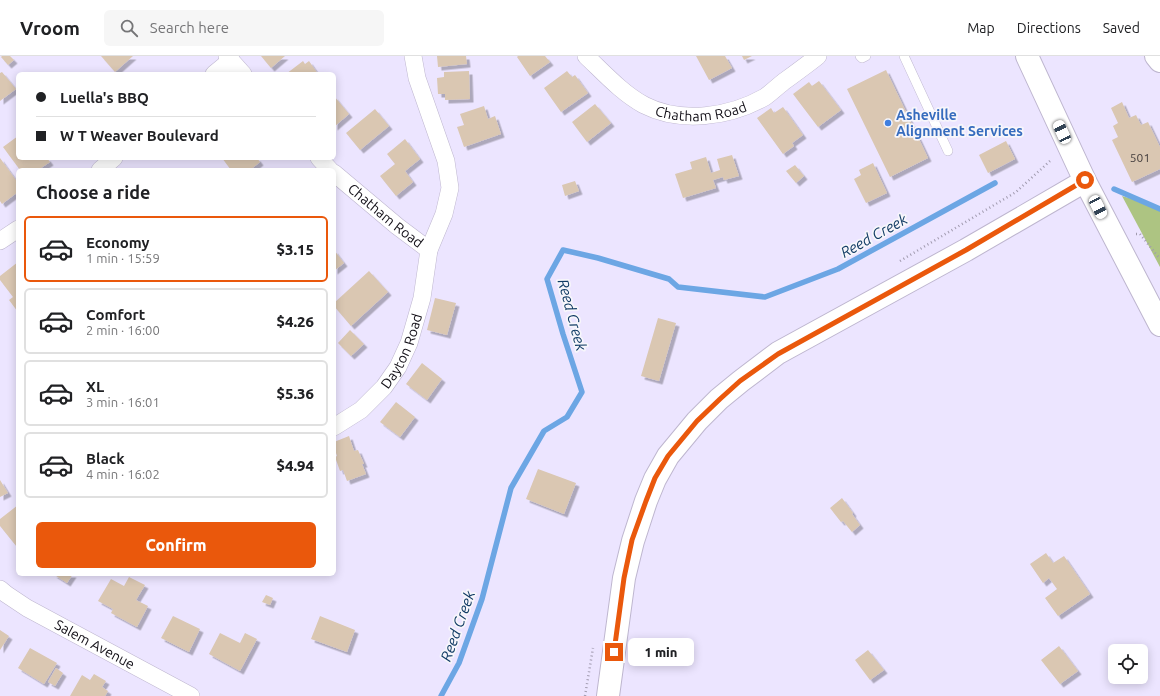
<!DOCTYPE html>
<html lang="en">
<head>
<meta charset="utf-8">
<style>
  :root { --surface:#fff; --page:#f6f6f6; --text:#202124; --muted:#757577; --line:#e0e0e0; --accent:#ea580c }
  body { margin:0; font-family:Ubuntu,sans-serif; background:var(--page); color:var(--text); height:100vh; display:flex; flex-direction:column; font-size:15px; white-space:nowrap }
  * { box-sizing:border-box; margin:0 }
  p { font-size:13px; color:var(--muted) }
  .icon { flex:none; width:22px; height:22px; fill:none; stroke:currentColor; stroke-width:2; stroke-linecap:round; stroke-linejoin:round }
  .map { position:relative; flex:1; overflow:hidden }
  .drawer { position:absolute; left:16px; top:112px; width:320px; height:408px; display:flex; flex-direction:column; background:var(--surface); border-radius:6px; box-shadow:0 2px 10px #0003 }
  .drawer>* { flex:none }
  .banner { position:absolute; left:16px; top:16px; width:320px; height:88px; border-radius:6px; box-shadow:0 2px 10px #0003; display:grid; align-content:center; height:88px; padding:0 20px; background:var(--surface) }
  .fabs { position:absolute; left:1108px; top:588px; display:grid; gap:8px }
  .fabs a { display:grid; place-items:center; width:40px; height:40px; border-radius:6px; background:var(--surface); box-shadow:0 2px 10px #0003; font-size:20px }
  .end { position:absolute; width:18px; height:18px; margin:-9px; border:5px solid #ea580c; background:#fff; box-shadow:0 0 0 2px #fff }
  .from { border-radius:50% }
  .bubble { position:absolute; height:28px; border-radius:6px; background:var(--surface); box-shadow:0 2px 10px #0003; font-size:13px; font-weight:800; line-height:28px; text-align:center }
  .car { position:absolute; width:12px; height:24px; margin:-12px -6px; border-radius:5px; box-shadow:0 0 3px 1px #0007; background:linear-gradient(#fff 24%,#345 0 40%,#fff 0 76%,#345 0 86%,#fff 0) }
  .banner b { display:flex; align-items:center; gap:14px; height:38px; font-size:15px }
  .banner b+b { border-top:1px solid var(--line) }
  .banner i { width:10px; height:10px; background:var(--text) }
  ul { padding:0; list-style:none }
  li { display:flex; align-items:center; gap:12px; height:66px; margin:0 8px 6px; padding:0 12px; border:2px solid var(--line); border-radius:6px }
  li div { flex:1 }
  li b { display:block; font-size:15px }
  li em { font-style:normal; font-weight:800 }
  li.on { border-color:var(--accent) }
  li>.icon { width:36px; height:36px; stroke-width:1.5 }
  h2 { padding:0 20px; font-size:18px; line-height:48px }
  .button { display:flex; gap:8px; margin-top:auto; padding:8px 20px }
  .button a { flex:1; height:46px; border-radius:6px; background:var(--accent); color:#fff; font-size:16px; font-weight:800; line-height:46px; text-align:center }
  header { display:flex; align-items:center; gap:24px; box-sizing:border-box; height:56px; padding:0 20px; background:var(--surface); border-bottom:1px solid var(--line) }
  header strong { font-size:19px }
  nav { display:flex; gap:22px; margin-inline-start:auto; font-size:14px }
  .search { width:280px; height:36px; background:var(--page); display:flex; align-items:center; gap:10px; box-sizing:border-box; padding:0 14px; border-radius:6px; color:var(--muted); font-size:15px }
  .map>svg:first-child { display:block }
  .green { fill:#adc482 }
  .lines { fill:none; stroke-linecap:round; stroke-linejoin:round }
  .stream { stroke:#6ca6e4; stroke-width:5.5 }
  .building { fill:#dac7b2; filter:url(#shadow) }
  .service-casing { stroke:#beb6cf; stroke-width:10 }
  .minor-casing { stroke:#beb6cf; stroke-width:18 }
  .tertiary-casing { stroke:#beb6cf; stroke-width:24 }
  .secondary-casing { stroke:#beb6cf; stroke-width:24 }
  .primary-casing { stroke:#beb6cf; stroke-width:24 }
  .path { stroke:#a19baf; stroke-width:2.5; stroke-dasharray:1 3; stroke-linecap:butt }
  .service { stroke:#fff; stroke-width:9 }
  .minor { stroke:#fff; stroke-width:17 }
  .tertiary { stroke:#fff; stroke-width:22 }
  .secondary { stroke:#fff; stroke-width:22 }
  .primary { stroke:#fff; stroke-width:22 }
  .route { stroke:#ea580c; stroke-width:5 }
  .shop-dot { fill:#3f7fe0; stroke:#f7f6fb; stroke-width:1.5 }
  .labels { text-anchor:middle; stroke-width:3.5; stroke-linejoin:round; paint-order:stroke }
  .number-label { font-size:12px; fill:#423c3c }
  .street-label { font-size:14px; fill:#100d15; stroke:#f7f6fb }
  .shop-label { font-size:14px; font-weight:bold; fill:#366cbe; stroke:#f7f6fb; text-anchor:start }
  .water-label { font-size:15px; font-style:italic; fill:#123c65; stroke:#f7f6fb }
</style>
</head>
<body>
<header>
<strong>Vroom</strong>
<div class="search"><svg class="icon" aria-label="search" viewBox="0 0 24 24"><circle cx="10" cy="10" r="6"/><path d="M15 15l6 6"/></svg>Search here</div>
<nav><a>Map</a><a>Directions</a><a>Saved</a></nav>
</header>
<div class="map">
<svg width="1160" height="640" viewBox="0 0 1160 640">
  <defs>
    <filter id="shadow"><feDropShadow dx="3.5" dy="3.5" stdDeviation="0" flood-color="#0004"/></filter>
  </defs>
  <rect width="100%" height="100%" fill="#ece5ff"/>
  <path class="green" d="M1122,140L1160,151V211Z"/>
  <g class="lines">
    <path class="stream" d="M1114,133L1160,153
      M441,640L459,607L482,543L511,432L544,375L567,361L582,336L563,278L547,223L563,194L598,202L669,223L678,231L765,241L838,213L995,127"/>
  </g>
  <path class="building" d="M2,0H10L14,4L8,9L1,1Z
    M101,0H133L115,16Z
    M261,0H285L271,12Z
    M437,0H466L467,8L438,11Z
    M518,0H545L550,6L530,20L517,1Z
    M696,0H725L732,12L709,24Z
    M742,0H752L744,4Z
    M303,5L305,8L309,5L318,18H286Z
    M886,14L928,102L890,121L847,33Z
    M469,15L470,43L445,44V38H438L437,22L444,21V16Z
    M567,15L572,21L575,19L588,37L561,56L544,32Z
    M2,16L16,33L0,45V17Z
    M819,25L841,54L818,71L793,38L809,26L812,30Z
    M334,40L349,58L334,71Z
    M1122,46L1129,62L1136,59L1141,69L1148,66L1160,91V113L1132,126L1112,84L1118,81L1113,70L1118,67L1111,52Z
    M595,48L611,67L587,86L572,66Z
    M484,50L488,63L495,60L501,78L464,91L457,71L464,69L460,58Z
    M783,51L803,79L792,87L794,90L783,98L757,62L771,52L774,57Z
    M375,53L389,70L360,94L346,77Z
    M18,80V102H47L50,106L38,114H20L3,91Z
    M405,83L420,103L405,115L413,126L396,140L380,120L395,108L387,98Z
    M1006,85L1015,103L988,117L979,99Z
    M732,99L739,120L724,124L723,121L713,124L716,132L683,142L675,118L692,113L690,106L706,101L711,117L720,114L717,103Z
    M0,102L18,127V136L2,148L0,145Z
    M222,102H257L260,106L250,114H231Z
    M873,107L887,137L866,147L854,123L861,119L859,114Z
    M795,109L804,120L796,127L786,115Z
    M575,125L579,135L565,140L562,129Z
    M334,194L344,207L334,215Z
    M18,206V256L9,244L13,241L0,224V220Z
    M369,215L388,236L351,270L334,250V247Z
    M435,242L456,247L447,279L427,274Z
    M658,262L676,267L659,325L641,320Z
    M350,274L364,288L351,300L338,287Z
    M422,307L442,323L427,344L406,328Z
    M396,346L415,361L400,381L380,366Z
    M349,380L354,395L358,394L364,408H362L366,418L347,425L343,414L340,415L335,401L337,400L334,391V386Z
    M538,413L576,427L564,458L526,443Z
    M0,424L8,437L0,441Z
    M842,442L853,457L852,458L860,469L852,476L843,465L841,466L830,452Z
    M18,449V490L17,491L0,470V463Z
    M1046,497L1053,507L1064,500L1090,538L1058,560L1045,542L1057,533L1049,522L1043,527L1030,508Z
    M53,518H73L67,527Z
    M129,521L145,529L136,544L148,550L137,571L111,557L113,553L98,545L111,523L124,530Z
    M266,539L273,542L270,549L262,546Z
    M173,560L200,573L189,596L161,582Z
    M320,560L355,574L347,596L311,583Z
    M0,574L9,580L0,594Z
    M220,577L240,587L245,577L257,583L240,615L209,598Z
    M1059,590L1078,615L1060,628L1041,604Z
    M30,592L57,607L44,628L18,612Z
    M868,594L884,614L870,624L855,604Z
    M56,612L63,617L55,630L48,626Z
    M94,618L106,625L102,631L108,635L105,640H70L82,619L90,624Z"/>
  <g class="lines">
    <defs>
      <path id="service" d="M860,0L862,2L866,0
        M904,0L948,95"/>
      <g id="minor">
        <path d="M227,0L243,18"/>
        <path id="s1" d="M586,0C604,17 622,37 644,49C681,68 730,61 765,41C772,36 779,29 786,24C797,16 808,8 818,0"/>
        <path d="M214,18L231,4"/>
        <path d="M319,102L330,114"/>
        <path d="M100,114L114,102"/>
        <path id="s2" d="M334,117L397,170L429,194"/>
        <path d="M0,185L18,173"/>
        <path id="s3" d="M334,371L361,354L384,331L398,311L409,287L422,242L429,194L444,158L450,132L446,105L417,22L413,0"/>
        <path id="s4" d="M0,533L6,538L27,552L191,640"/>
      </g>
      <path id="tertiary" d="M1156,0L1160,5"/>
      <path id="secondary" d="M608,640L624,522L633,485L646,445L655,423L668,400L697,365L719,343L741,325L778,297L966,194L1085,125"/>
      <path id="primary" d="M1027,0L1085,125L1160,269"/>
    </defs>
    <use href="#service" class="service-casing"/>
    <use href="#minor" class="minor-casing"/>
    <use href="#tertiary" class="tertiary-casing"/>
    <use href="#secondary" class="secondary-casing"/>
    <use href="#primary" class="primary-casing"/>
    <path class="path" d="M1136,178H1140L1160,203
      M900,205L1016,136L1050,105
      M585,640L593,592"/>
    <use href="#service" class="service"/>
    <use href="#minor" class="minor"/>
    <use href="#tertiary" class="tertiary"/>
    <use href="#secondary" class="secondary"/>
    <use href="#primary" class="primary"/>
  </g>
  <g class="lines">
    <path class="route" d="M614,596L624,522L632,484L646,445L655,422L668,400L697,365L720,343L740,325L778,298L966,194L1085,124"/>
  </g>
  <circle class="shop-dot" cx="888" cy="67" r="4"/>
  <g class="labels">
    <g class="number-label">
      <text x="1140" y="106">501</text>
    </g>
    <g class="street-label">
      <text dy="5" stroke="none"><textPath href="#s1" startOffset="135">Chatham Road</textPath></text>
      <text dy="5" stroke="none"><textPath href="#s2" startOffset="67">Chatham Road</textPath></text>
      <text dy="5" stroke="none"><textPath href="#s3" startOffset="105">Dayton Road</textPath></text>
      <text dy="5" stroke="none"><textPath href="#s4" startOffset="110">Salem Avenue</textPath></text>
    </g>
    <g class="shop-label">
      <text x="896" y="64">Asheville<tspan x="896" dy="16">Alignment Services</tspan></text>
    </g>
    <g class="water-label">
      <text transform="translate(874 180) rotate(-29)" y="5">Reed Creek</text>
      <text transform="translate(572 259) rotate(75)" y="5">Reed Creek</text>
      <text transform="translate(458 570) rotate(-70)" y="5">Reed Creek</text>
    </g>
  </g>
</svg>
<div class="fabs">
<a><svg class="icon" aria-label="locate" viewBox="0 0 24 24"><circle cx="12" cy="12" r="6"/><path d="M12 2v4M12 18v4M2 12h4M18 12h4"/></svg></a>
</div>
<i class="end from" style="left:1085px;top:124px"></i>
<i class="end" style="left:614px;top:596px"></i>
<div class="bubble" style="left:628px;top:582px;width:66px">1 min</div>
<i class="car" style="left:1062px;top:76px;rotate:335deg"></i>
<i class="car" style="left:1098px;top:151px;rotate:153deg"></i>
<div class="banner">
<b><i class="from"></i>Luella's BBQ</b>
<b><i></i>W T Weaver Boulevard</b>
</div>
<section class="drawer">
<h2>Choose a ride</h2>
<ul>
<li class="on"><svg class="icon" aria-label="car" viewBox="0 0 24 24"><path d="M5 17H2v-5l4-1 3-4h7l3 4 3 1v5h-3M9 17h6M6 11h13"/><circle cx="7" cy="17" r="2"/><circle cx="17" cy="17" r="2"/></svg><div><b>Economy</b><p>1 min · 15:59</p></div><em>$3.15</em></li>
<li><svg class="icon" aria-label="car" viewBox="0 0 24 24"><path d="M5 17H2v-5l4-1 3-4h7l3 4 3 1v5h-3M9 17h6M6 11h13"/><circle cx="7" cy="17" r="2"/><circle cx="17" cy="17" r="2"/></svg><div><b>Comfort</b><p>2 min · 16:00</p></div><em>$4.26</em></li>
<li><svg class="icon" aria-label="car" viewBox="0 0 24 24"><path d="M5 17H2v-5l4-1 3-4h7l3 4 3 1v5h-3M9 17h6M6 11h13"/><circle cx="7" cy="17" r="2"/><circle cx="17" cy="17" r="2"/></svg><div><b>XL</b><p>3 min · 16:01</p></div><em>$5.36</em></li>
<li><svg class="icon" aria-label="car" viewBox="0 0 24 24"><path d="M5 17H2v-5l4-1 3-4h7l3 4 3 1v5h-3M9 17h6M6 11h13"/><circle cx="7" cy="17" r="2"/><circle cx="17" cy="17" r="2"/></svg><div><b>Black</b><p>4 min · 16:02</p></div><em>$4.94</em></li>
</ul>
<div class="button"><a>Confirm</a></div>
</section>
</div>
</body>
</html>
